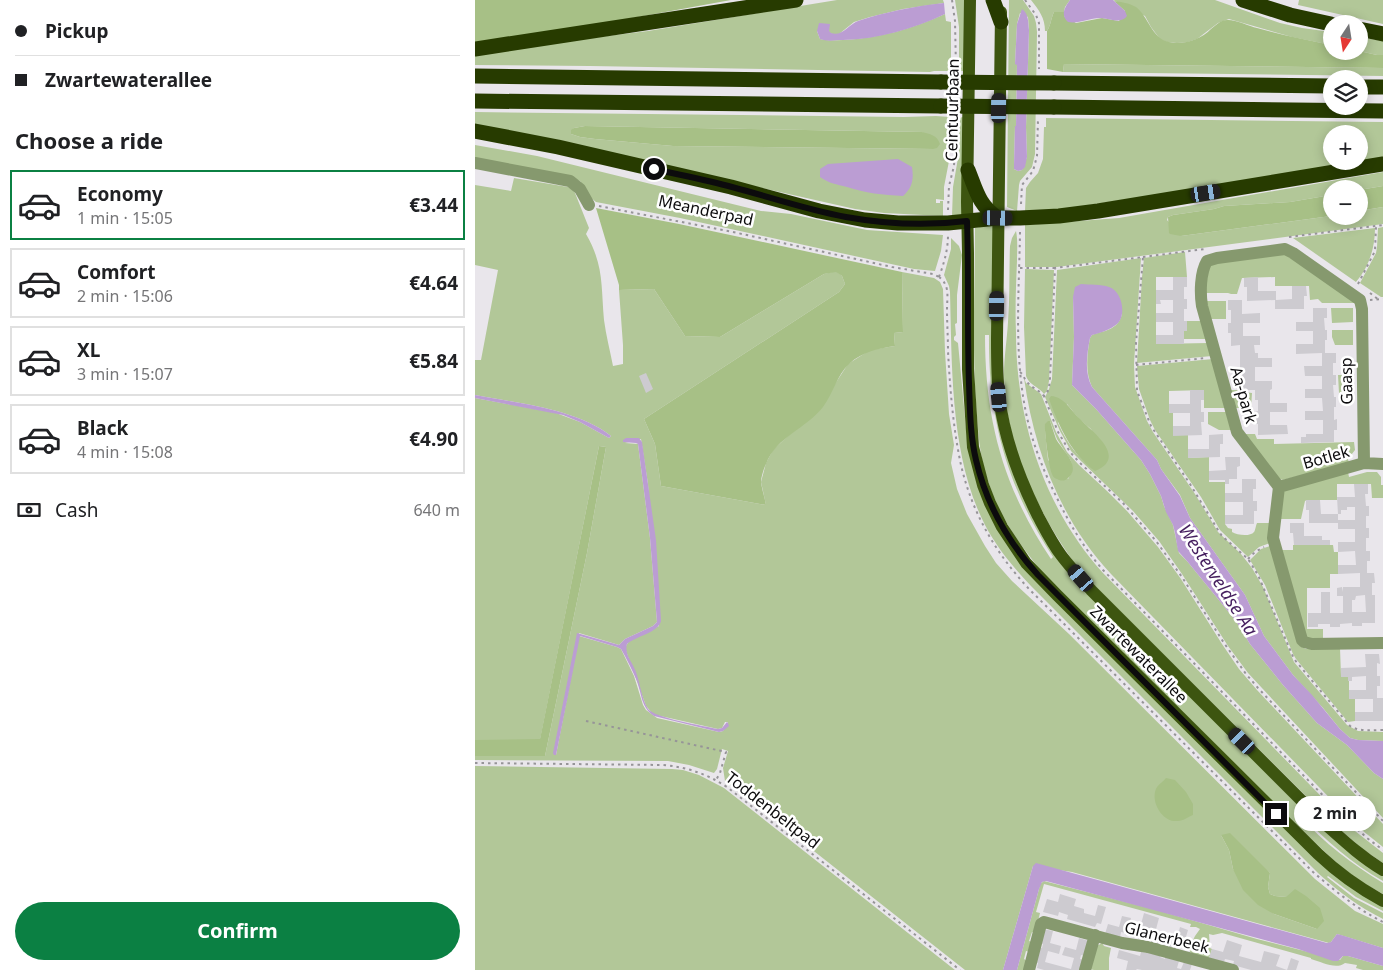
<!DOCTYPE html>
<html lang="en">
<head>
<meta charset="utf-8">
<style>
  :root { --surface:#fff; --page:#f2f2f2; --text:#202124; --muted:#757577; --line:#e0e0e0; --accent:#0b8043 }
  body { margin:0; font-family:"Noto Sans",sans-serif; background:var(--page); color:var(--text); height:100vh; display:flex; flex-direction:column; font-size:19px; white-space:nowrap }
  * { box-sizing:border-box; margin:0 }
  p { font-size:16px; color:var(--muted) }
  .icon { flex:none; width:28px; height:28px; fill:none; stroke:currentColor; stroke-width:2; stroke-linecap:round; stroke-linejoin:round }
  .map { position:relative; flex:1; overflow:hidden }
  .details { display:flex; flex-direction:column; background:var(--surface); width:475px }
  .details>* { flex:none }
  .banner { display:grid; align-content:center; height:110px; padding:0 15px; background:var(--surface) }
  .needle { width:32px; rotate:192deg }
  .tools { position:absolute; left:848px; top:15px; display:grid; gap:10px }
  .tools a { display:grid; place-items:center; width:45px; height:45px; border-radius:50%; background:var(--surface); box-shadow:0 2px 12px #0003; font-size:25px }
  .end { position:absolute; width:22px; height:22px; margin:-11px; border:6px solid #0c0b0d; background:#fff; box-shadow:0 0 0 2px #fff }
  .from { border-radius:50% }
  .bubble { position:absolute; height:35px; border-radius:18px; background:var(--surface); box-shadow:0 2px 12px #0003; font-size:16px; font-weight:700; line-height:35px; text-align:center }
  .car { position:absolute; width:15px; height:30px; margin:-15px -8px; border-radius:6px; box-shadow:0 0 4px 1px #0007; background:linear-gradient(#222 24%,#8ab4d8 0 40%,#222 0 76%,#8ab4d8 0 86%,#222 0) }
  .banner b { display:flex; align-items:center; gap:18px; height:48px; font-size:19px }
  .banner b+b { border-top:1px solid var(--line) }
  .banner i { width:12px; height:12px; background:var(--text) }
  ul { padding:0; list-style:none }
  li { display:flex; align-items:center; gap:15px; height:70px; margin:0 10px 8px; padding:0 5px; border:2px solid var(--line); border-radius:0px }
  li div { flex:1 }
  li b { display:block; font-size:19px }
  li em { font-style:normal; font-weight:700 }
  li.selected { border-color:var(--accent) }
  li>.icon { width:45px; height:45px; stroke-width:1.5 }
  h2 { padding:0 15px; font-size:22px; line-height:60px }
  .pay { display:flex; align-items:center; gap:12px; height:55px; padding:0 15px; font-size:19px }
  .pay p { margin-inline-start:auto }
  .cta { display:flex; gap:10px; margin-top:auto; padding:10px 15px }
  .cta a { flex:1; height:58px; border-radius:30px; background:var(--accent); color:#fff; font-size:20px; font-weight:700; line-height:58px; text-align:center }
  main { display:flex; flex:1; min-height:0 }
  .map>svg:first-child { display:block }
  .green { fill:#b2c798; fill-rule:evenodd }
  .forest { fill:#a7c086 }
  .water { fill:#bb9dd3 }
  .building { fill:#cdcbd0; fill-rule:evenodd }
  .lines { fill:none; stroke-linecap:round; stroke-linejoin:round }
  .path { stroke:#969498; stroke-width:2; stroke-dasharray:2.5 4; stroke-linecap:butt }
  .minor { stroke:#86996e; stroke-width:12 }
  .major { stroke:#3d5510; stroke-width:12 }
  .highway { stroke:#273b00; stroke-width:15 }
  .highway-bridge { stroke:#273b00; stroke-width:15 }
  .route { stroke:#0c0b0d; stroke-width:6 }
  .labels { text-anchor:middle; stroke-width:5; stroke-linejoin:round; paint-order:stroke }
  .street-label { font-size:16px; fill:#0c0b0d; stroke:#fff }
  .water-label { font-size:18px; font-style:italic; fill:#461f5f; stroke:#fff }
</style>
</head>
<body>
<main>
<section class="details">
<div class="banner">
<b><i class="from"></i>Pickup</b>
<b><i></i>Zwartewaterallee</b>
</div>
<h2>Choose a ride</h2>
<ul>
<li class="selected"><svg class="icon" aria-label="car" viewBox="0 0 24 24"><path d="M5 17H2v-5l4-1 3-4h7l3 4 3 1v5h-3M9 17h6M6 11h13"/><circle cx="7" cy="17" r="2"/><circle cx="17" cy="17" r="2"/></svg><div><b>Economy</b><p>1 min · 15:05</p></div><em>€3.44</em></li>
<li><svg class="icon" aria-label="car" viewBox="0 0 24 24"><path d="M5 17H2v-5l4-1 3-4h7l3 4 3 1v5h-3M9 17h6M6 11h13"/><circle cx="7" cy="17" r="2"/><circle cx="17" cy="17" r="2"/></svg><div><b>Comfort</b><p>2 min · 15:06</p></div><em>€4.64</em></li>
<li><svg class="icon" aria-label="car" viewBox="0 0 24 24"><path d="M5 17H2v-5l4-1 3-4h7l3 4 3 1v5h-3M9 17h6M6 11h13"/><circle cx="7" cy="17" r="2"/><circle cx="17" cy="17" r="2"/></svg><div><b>XL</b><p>3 min · 15:07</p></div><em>€5.84</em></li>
<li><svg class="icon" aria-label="car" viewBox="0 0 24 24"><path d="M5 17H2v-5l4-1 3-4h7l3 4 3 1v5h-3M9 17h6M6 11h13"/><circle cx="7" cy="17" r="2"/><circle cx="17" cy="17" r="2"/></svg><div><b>Black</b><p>4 min · 15:08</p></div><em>€4.90</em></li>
</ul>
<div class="pay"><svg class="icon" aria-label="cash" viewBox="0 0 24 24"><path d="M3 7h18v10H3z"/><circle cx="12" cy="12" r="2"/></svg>Cash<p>640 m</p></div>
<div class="cta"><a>Confirm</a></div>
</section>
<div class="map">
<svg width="908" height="970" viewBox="0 0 908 970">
  <rect width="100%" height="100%" fill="#e9e6eb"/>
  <path class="green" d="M362,0H468L469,3L428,9L395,17L379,22L364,34H358L342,31L345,39C353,41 360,40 368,40C404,38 437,29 470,14L471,21L476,22V71H459L455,72L115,66L0,65V54L43,47L173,31Z
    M480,0H490L489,71H484V27Z
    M534,0H548L559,16L561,23L562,32L560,154L557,167L545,181L544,185L542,211L532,207ZM545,13L553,17L554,30L551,127L552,157L547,170L543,171L539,169V165L540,126H541L542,64H540L542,24Z
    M556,0H595L590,7L589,12H579C576,18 576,25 572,31H570C570,18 564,10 556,0Z
    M638,0H740L805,23L827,28L856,32V45L817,37L754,19L743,23L722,39L713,42L702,43L692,42L685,39L676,27L670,16Z
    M824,0H908V24L823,5Z
    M884,37L908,41V55H902L884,51Z
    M589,64L908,68V76L588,72Z
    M0,112L429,117L461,116L475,117L474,161L469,187V200L461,199V203H465V201H468V216L409,213L380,209L199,168L0,125ZM110,126L447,132L458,149L198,146L120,139L105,137L96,134L99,128Z
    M488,117L487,215L477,216L478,187L483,158L484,118Z
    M571,118L908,122V160L582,210L550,211L551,188L555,182L563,173L568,159L569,127H571ZM856,134H884V161H856Z
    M0,145L62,156L286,211L316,214L392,230L468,235L466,251L460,271L439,269L205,218L121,202L115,197L105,181L0,159Z
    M908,172V186L884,190V189H856V195L815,202L749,206L739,209L698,215L693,217L692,220L706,236L856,216H884V211L908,207V224L582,267H550V225L644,218Z
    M39,178L93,187L97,189L100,193L114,228L111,234C129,265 126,286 129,320C131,335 135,351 138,366L148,364V345L144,290L179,289L210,336L245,337L349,274L361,271L367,276L370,284L364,292L169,419L180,444L186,486L291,505L286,482L291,463L298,450L313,436L360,384L373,364L395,350L420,346L419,333L428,332L427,272L459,278L465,282L468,289L470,352L474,414L479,445L476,463L482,489L492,514L510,546L521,563L537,581L594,634L840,879L880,911L908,924V948L862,934L856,942L854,943L597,872L558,866L528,970H490L250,781L248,768L253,751L247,749L242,769L239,773L214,765L193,761L0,760V756L8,755L70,756L112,553L131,447L124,446L65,740H0V398L81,413L105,422L134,438L136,436C102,409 41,403 0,395V360H6L23,270L0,265V185L36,191ZM166,439L173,484L184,626L154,641L151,646V651L171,706L177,713L181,715L243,729L247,728L250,722H253L248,731L244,732L182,718L171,710L168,705L159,676L146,649L142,647L104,636L81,755H79L104,633L144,645L150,639L178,626L182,622L175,538L163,444L150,443ZM746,835L795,873L793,887L795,894L800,896L811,897L842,929L799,914L758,869L754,850Z
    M514,225L518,226V383L568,536L908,876V881C877,864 851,840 826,815L825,816C848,842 878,865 908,883V894L888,883L857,860L567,572C544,544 524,516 513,481C504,456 503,429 501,403C497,345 500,286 500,228ZM510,335H514C513,419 532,486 578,557L576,559C528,487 510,420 510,335Z
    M908,227V297H906L885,283L901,253L902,247L903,228Z
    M900,228C900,248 894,267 881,282L818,238Z
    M541,231C543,240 542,252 542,261C541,285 540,309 541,333C541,420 569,508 628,573L880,831L908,853V863L889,850L863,828L623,589C615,580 606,571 598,561C560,508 530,442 529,375C529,357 532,340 533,322C535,297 534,271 535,246L537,238Z
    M476,238L484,246L487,255L482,295V323L480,324L481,335L479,337V340L483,343L492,439L545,563L908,907V911L881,897L853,876L852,877L879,898L908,913V919C884,907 864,892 844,874L556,586C538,567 522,548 510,525C475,457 477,367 475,292L474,286L469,275L476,249Z
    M710,252L712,277H681V344L733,343L737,356L662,363L667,277L669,258Z
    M807,252L882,303H847L843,299L835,300L834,286H800V277L767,278L762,294H756L753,293H730L732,272L736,264Z
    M666,258L659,364L660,387L672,421L678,432L720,494L743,532L766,554L777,568L788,587L819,662L872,725L883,731L908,732V741L883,740L875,738L865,729L848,708L818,675L789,636L770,595L715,518L705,495L686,469L682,460L617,387C610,372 612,354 615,338L617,335C631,330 643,330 647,314L617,285L598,297L599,337L597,385L621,409L666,460L675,474L686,496L689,506L698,525L704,553L712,561L761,621L775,644L808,685L842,723L872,745L899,773L908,779V818L773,673L753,646L707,574L684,541L658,511L607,462L596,451L585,431L570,397L574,389L577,379L582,270ZM592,404L604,419L616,429L630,463L623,469L620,470C603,459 591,441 583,423Z
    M550,269L579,270L574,381L572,391L569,394C564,387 554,385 551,376L549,327Z
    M730,301H751V319H735Z
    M856,308H878V322L857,323Z
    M712,321H727L732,339H709V331H712Z
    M857,330H878V345H860L857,337Z
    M738,359L751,408H729V390L694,391V413H698V435H713V458L734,457V482H750V524L753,528L757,529V532C762,535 775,537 779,532C780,531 781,525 782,523H795V543L784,547L773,557L745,530L726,497L680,430L675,420L664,389L662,366Z
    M863,375H879V392L864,393Z
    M549,378L551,383L566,394L581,432L592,452L604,465L632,491L652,511L683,547L706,579L747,644L764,669L782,690L908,824V847L883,827L636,574C585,519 559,450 549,378ZM575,421L582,439L596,461L597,472L593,479L573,460L570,430Z
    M754,390H768L769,392L777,393L776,408H759Z
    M733,412H753L758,430H744L733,424Z
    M768,434H780L782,439H799V444L879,442L880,450L873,459L874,463L808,480L804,479Z
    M873,472L874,477L892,472H902L906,477V485H908V498H897L896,484H862V500H832L830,501L826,519H803L807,496L810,490Z
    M818,545H858L859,552H863V574H855V588H832V629H848V640L831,638L805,550H818Z
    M795,546L825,646L831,649L865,648L866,676L874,677V699H880V721L873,722L821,659L818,654L790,585L775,560L786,549Z
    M0,766L197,769L208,770L224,775L249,788L480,970H0Z
    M569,881L678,909L782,939L865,960L868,956H873L908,966V970H888L881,968L882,965L870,963C861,970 847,962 836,959V958L747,933L738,935L734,934L735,948L737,949L734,958L717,954L712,948H714L720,936L725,929L721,927H715L716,924L569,884L561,912L565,913L560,933L557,932L554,941L557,942L555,952L551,951L549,959L552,961L550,970H542L564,889L565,884Z
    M627,943L629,946L636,948L634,958V970H619L614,969L620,947Z"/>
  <path class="forest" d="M0,0H256L70,34L0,45Z
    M639,1C646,2 654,3 661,7C674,17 676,38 694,42C709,45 725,40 736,29C741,25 746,20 752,20C759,19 774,26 782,28C806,35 831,40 856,45V51H884L902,55H908V68L589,64L588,72L572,69V31C576,25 576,18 579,12H589V16L601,23L627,18L644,21L650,11Z
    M110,126L447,132C455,134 462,135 465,144L462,148L458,149L198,146L120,139L105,137L96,134V130L99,128Z
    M908,186V207L884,211V190Z
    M856,195V216L706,236L695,234L694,233L693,217L698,215L739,209L749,206L815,202Z
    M121,208L204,224L427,272L428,332L419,333L420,346C403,349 388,351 374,364C362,375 358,394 348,407C332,428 301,437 291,464C289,468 286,477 286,482C287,490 290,498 291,505L186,486L180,444L169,419L364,292L370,284L367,276L361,272L349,274L245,337L210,336L179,289L144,290V285Z
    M576,396C590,397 596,411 606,420C618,432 653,458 620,471C596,454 584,426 574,399Z
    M573,421H575C577,427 579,433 581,439C587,450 608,467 592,479C589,481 586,481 582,479C579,478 578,477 577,474C574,468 569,430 570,424C571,423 572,422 573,421Z
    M124,446L131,447L112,553L70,756H0V740L65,739Z
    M691,778L700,780L711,792L718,804V815C713,817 708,821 703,821C687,823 674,800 682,787C684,784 689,781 691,778Z
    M755,833L795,873L793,887L795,894L800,896L811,897L820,889L831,896L845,908L849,921L842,929L799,914L783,905L768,890L758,869L754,850L746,835Z"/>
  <path class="water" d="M595,0H638L650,11L652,16C645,25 635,18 625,18C614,18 604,24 593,22C585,15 590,7 595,0Z
    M469,3L470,14C438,29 404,39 368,40C360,40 353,42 345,39L342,31L344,23L355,24L354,31L356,33C367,37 373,25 383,21C410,12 440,6 469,3Z
    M547,9C554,14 553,22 554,30L551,127L552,157L550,167L547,170L543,171L539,169V165L540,126H541L542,65L540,64L542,24Z
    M423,159L437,167C439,180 437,188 428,196C408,195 390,193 372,187C361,184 355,184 345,177V169L353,164Z
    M606,284C615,285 626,284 634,287C647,291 652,315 642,324C635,330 625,333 617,335L615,338C612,354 609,372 617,387L682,460L686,469L705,496L715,518L770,595L789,636L818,675L837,695L865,729L875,738L883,740L908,741V779L899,773L872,745L842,723L808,685L775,644L761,621L712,561L703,551L700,533L698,525L691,512L686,496L675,474L666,460L621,409L597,385L599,337L598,297L600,287Z
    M0,395C41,403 102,409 136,436L134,438L105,422L88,415L0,398Z
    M151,438H164L167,442L181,540L186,621C183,633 161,636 152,644C149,654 158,663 161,672C165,683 167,700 173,709C180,718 229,726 243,729L247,728L252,722L253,723L254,726L248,731L244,732L179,716C166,707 167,695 162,681C157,670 152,659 146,649L142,647L105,636L81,755H79L78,753L102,633L144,645L150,639L178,626L182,622L175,538L163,444L161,443L148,442V440Z
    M561,863L852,943L856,942L862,934L866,935L908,948V966L873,956H868L863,961H858L823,949L571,881L567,882L564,889L542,970H528L558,866Z"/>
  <path class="building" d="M698,277H712V287H709V299H712V309H709V321H712V331H709V344H681V335H698V322H681V313H698V300H685L686,304H681V290H698Z
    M783,277V291H801V300L817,299V286H831L832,296H829V309H800V300L772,301V287H769V278Z
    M753,300H767V314L785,313V323H768V336H785V345H779L780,353H783V358H797V367H780V381H797V389L795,390V403H812V412H795V425H812L813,434L783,435V424H780V412L783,411V400H780V390H768V377H765V345L756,346V333H753V323H756V310H753Z
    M838,308H852V318H849L850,330H852V340H850V353H861V363H858V375H861V385H858L859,397H861V407H859V420L862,419V430H859V442L826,443V437H831V434H848V420H830V411H848L847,398H830V389H847V376H830L829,366H847V353L821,354V344H838V331H821V322H838Z
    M171,373L178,389L171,393L164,376Z
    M715,390H729V400H726V412H729V422H726L727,435L698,436V426H715V413H694V404H715Z
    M748,434V444H745V457L713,458V449H734V435Z
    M750,457H765V466L762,467V479H754V484H750V480H734V471L751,470Z
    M767,479H781V489H778V501H782V511H779V524H750V515H768V502H750V493H767Z
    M879,484H893V494H890L891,506H894V516H891V528H894V538H891V551H895V561H892V573H899L900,583H897V595H900V623H887V626H877V623L865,624V627H855V624H843V627H833V613H846V592H855V613H868V596H862V588L867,587L868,592V587H885V573L863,574V565H881L880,551L863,552V542H880V529H863V523H834V510H831V500H845L846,514H863L862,497H880ZM872,507H880V520H863V514H866V510H872ZM890,595L891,612H877V600H880L881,596Z
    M815,523H829V536H847V540H855V545H819L818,533H815Z
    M890,654H904L905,664L902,663V676H905V686H902V698H908V721H880V712H898V699H874V690H891V676L877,677V681H873V677H866V668L891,667Z
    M585,894L601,899L599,906L609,909V913L620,916L623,905L631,907L626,924L622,923L620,927L592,919L593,915L584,912L583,916L568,912L572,899L583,902Z
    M669,913L684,918L680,933L702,939L705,927L713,930L708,947L704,946L703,950L674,942L675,938L666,935L665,939L650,935L651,933L646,932L645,938L630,934L633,924L644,927L647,916L656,918L654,925L665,928Z
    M568,929L578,931L575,943L586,946L584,954L573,951L570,962L596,969L599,958L587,955L590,947L601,950L604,938L614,941L610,956L606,955L605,959L609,960L606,970H569L562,968L563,963L559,962L563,947L567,948L568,944L564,943Z
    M752,940L767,945L764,956L786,962L789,951L805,955L801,966L812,970H776L758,965L759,961L750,959L749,962L734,958L737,949L748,952Z
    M644,950L665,956L666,952L671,953V952L686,956L685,957L690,959V957L704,961L702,968L706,969L709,962L717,964L715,970H667L662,969L661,970H651L653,961L642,958Z
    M816,958L824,961L821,970H812Z"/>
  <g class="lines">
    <path class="path" d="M477,0L480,21L481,69
      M550,0L561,15L564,23V69
      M546,204L547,185L558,171L562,156L563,119
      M124,206L258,232L417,267L458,274L464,277
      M473,210L474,186L479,166L481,118
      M545,232C544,300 537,373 558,440C564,459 572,478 581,496C594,523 608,547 628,570L869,817L892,838L908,850
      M814,237L908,225
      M668,257L730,249
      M545,268H580
      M464,277C468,280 471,284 472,290C473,296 472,303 472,309C472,323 473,337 473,351C475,388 478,428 486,465C497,513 521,554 555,590L838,872C860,891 882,909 908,922
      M464,277C469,263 473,250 473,235
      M883,284L900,251L901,226
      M895,293L904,300
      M895,300L908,299
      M661,365L731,358
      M545,372C549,375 549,379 552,382C557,388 564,390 569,396
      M773,559L780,552L789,547
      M111,721L251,752L245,773L241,780
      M908,730C896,730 885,732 875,726L819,659L783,575L773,559L747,536L743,530L715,484L676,426L662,391L661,343L668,257L580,268L575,378L574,388L571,395L569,396L583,432L595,452L604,462L648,503L681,541L707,577L749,643L771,674L783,688L908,821
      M0,763L188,765C212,767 232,774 252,787L485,970"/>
    <path class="minor" d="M0,163L95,181L105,189L114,205
      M889,463L887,309L885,300L818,253L810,249L742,258L732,261C725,273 725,293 727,306L762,432L804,487L798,538L827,640L829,642L837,644L908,643
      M804,487L889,463L908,464
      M554,970L566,924L569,922L647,943L673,947L758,970
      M610,970L620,935"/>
    <path class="major" d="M495,0L492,202L493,253V369L498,447L508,485L515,503L527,527L551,563L582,595L843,854C863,873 884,888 908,901
      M526,12L522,339C522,358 522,377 524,396C529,438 544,478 563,516C570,529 577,543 586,555C595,567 606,579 616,590L849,823C868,840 886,857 908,870"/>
    <path class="highway" d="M518,0L526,22
      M768,0L815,15L856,24
      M884,29L908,34
      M0,49L321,0
      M0,76L466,82
      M579,83L856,86
      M884,87H908
      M0,101L466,106
      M579,107L908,111
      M0,131L83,147L256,187L344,211L390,220L423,223H473L523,218H545L584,216L623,211L908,164
      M493,170C501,190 504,206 523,218"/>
    <path class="highway-bridge" d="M466,82L579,83
      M466,106L579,107"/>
  </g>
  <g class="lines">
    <path class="route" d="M179,169C205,175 231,180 257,187C295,197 332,210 371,217C410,224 452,226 492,221C494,275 492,330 494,384C495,409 495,435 501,460C511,503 533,542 563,575L801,814"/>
  </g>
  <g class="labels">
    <g class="street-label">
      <text transform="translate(477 110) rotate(-89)" y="6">Ceintuurbaan</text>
      <text transform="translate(231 210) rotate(12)" y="6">Meanderpad</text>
      <text transform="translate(871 381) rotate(-91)" y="6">Gaasp</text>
      <text transform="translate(769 395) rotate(74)" y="6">Aa-park</text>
      <text transform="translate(851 457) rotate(-16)" y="6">Botlek</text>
      <text transform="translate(664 654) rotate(45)" y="6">Zwartewaterallee</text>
      <text transform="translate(298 810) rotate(38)" y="6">Toddenbeltpad</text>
      <text transform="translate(692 937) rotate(14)" y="6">Glanerbeek</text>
    </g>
    <g class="water-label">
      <text transform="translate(743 580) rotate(57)" y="6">Westerveldse Aa</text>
    </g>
  </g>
</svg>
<div class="tools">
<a><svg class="needle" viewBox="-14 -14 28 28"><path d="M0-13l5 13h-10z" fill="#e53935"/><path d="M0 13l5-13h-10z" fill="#757577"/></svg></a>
<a><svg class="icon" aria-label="layers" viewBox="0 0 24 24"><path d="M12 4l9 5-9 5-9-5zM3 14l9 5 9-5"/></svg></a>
<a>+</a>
<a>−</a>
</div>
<i class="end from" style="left:179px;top:169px"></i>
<i class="end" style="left:801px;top:814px"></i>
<div class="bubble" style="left:819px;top:796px;width:82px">2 min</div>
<i class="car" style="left:524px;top:108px;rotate:1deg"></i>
<i class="car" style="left:731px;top:193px;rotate:81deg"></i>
<i class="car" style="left:523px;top:218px;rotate:91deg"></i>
<i class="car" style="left:522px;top:306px;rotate:1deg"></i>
<i class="car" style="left:524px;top:397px;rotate:355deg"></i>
<i class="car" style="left:606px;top:578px;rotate:319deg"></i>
<i class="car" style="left:767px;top:741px;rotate:315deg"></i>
</div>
</main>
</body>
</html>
